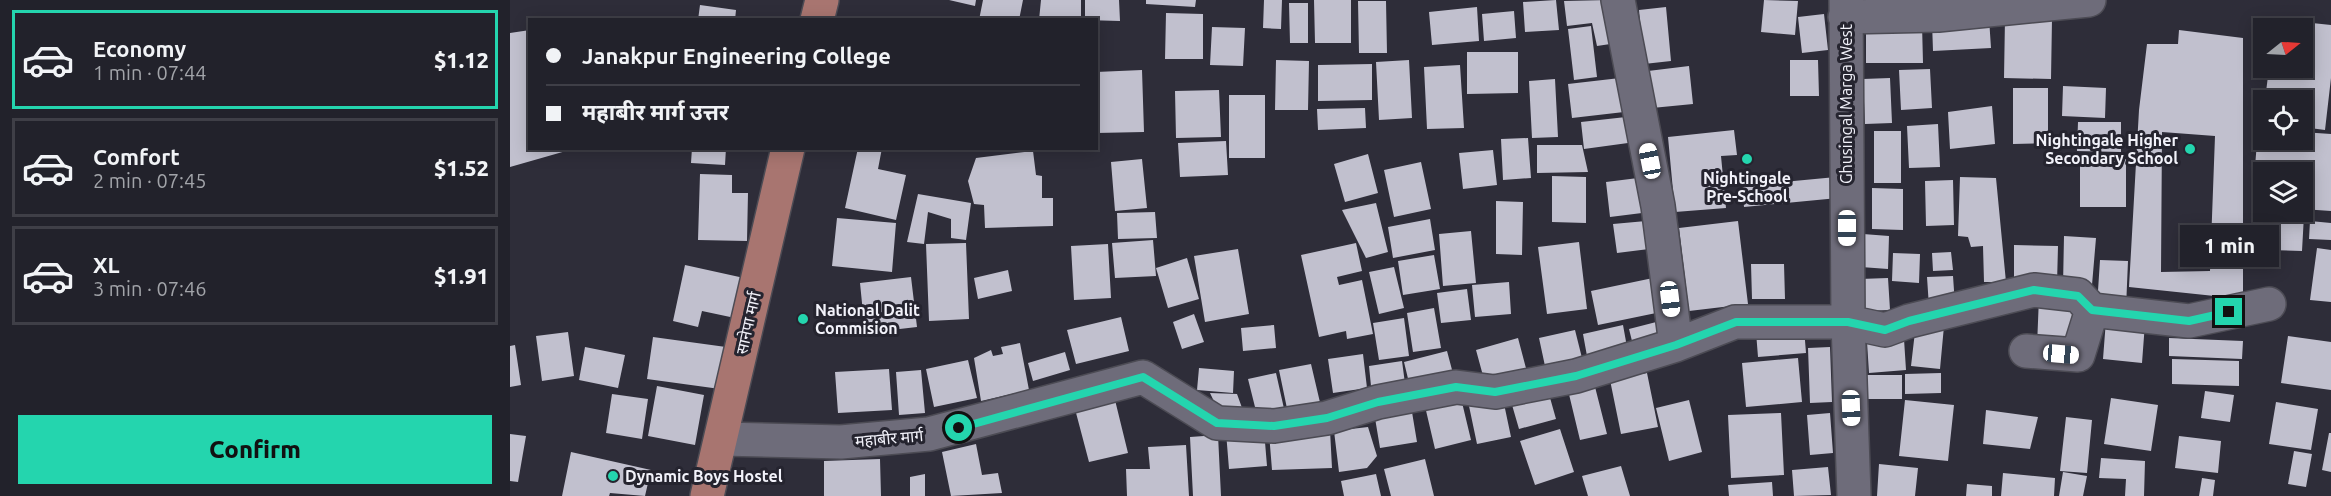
<!DOCTYPE html>
<html lang="en">
<head>
<meta charset="utf-8">
<style>
  :root { --surface:#22222b; --page:#2a2a33; --text:#f1f3f6; --muted:#a2a4a9; --line:#3f3f47; --accent:#24d5ae }
  body { margin:0; font-family:Ubuntu,"Noto Sans Devanagari",sans-serif; background:var(--page); color:var(--text); height:100vh; display:flex; flex-direction:column; font-size:22px; white-space:nowrap }
  * { box-sizing:border-box; margin:0 }
  p { font-size:20px; color:var(--muted) }
  .icon { flex:none; width:33px; height:33px; fill:none; stroke:currentColor; stroke-width:2; stroke-linecap:round; stroke-linejoin:round }
  .map { position:relative; flex:1; overflow:hidden }
  .drawer { display:flex; flex-direction:column; background:var(--surface); width:510px }
  .drawer>* { flex:none }
  .top-card { position:absolute; left:18px; top:18px; width:570px; height:132px; border-radius:0px; box-shadow:0 3px 15px #0003,0 0 0 2px var(--line); display:grid; align-content:center; height:132px; padding:0 18px; background:var(--surface) }
  .needle { width:39px; rotate:72deg }
  .tools { position:absolute; left:1743px; top:18px; display:grid; gap:12px }
  .tools a { display:grid; place-items:center; width:60px; height:60px; border-radius:0px; background:var(--surface); box-shadow:0 3px 15px #0003,0 0 0 2px var(--line); font-size:30px }
  .end { position:absolute; width:27px; height:27px; margin:-14px; border:8px solid #24d5ae; background:#111; box-shadow:0 0 0 3px #111 }
  .from { border-radius:50% }
  .bubble { position:absolute; height:42px; border-radius:0px; background:var(--surface); box-shadow:0 3px 15px #0003,0 0 0 2px var(--line); font-size:20px; font-weight:800; line-height:42px; text-align:center }
  .car { position:absolute; width:18px; height:36px; margin:-18px -9px; border-radius:8px; box-shadow:0 0 4px 2px #0007; background:linear-gradient(#fff 24%,#345 0 40%,#fff 0 76%,#345 0 86%,#fff 0) }
  .top-card b { display:flex; align-items:center; gap:21px; height:57px; font-size:22px }
  .top-card b+b { border-top:2px solid var(--line) }
  .top-card i { width:15px; height:15px; background:var(--text) }
  ul { padding:10px 0 0; list-style:none }
  li { display:flex; align-items:center; gap:18px; height:99px; margin:0 12px 9px; padding:0 6px; border:3px solid var(--line); border-radius:0px }
  li div { flex:1 }
  li b { display:block; font-size:22px }
  li em { font-style:normal; font-weight:800 }
  li.selected { border-color:var(--accent) }
  li>.icon { width:54px; height:54px; stroke-width:1.5 }
  .action { display:flex; gap:12px; margin-top:auto; padding:12px 18px }
  .action a { flex:1; height:69px; border-radius:0px; background:var(--accent); color:#111; font-size:24px; font-weight:800; line-height:69px; text-align:center }
  main { display:flex; flex:1; min-height:0 }
  .map>svg:first-child { display:block }
  .building { fill:#c1c0ce; fill-rule:evenodd }
  .lines { fill:none; stroke-linecap:round; stroke-linejoin:round }
  .minor-casing { stroke:#4c4b54; stroke-width:36 }
  .major-casing { stroke:#4c4b54; stroke-width:36 }
  .minor { stroke:#6e6c7a; stroke-width:33 }
  .major { stroke:#a87570; stroke-width:33 }
  .route { stroke:#24d5ae; stroke-width:8 }
  .poi-dot { fill:#24d5ae; stroke:#25242f; stroke-width:2 }
  .labels { text-anchor:middle; stroke-width:6; stroke-linejoin:round; paint-order:stroke }
  .street-label { font-size:16px; fill:#f2f2fa; stroke:#25242f }
  .poi-label { font-size:16px; font-weight:bold; fill:#f2f2fa; stroke:#25242f; text-anchor:start }
</style>
</head>
<body>
<main>
<section class="drawer">
<ul>
<li class="selected"><svg class="icon" aria-label="car" viewBox="0 0 24 24"><path d="M5 17H2v-5l4-1 3-4h7l3 4 3 1v5h-3M9 17h6M6 11h13"/><circle cx="7" cy="17" r="2"/><circle cx="17" cy="17" r="2"/></svg><div><b>Economy</b><p>1 min · 07:44</p></div><em>$1.12</em></li>
<li><svg class="icon" aria-label="car" viewBox="0 0 24 24"><path d="M5 17H2v-5l4-1 3-4h7l3 4 3 1v5h-3M9 17h6M6 11h13"/><circle cx="7" cy="17" r="2"/><circle cx="17" cy="17" r="2"/></svg><div><b>Comfort</b><p>2 min · 07:45</p></div><em>$1.52</em></li>
<li><svg class="icon" aria-label="car" viewBox="0 0 24 24"><path d="M5 17H2v-5l4-1 3-4h7l3 4 3 1v5h-3M9 17h6M6 11h13"/><circle cx="7" cy="17" r="2"/><circle cx="17" cy="17" r="2"/></svg><div><b>XL</b><p>3 min · 07:46</p></div><em>$1.91</em></li>
</ul>
<div class="action"><a>Confirm</a></div>
</section>
<div class="map">
<svg width="1821" height="496" viewBox="0 0 1821 496">
  <rect width="100%" height="100%" fill="#2e2d39"/>
  <path class="building" d="M439,0H466L465,6Z
    M473,0H513L509,20H469Z
    M531,0H571V20H529Z
    M575,0H609L610,21L575,20Z
    M636,0H686L685,7L636,4Z
    M754,0H772L771,29L753,28Z
    M804,0H841V43H805Z
    M1046,0L1049,30L1015,32L1013,2Z
    M1099,0L1107,43L1087,46L1082,23L1057,26L1054,1Z
    M1254,0L1288,1L1285,35L1251,32Z
    M848,1H876L877,53H849Z
    M779,3H798V43H780Z
    M190,5L226,10L225,20H188Z
    M967,7L969,41L922,45L919,12Z
    M1156,7L1161,61L1134,64L1129,10Z
    M1004,11L1006,38L974,41L972,14Z
    M656,13L693,14V59H655Z
    M1314,14L1318,50L1292,53L1288,17Z
    M1479,18L1481,48L1423,51L1422,22Z
    M1495,18L1542,19L1541,79L1494,78Z
    M1764,19L1821,25V78L1815,130L1792,127V100H1755L1759,68H1792V28H1763Z
    M1412,24L1413,63H1356V25Z
    M1081,26L1087,77L1064,80L1058,29Z
    M702,27L735,28L733,66L700,65Z
    M20,30V148L63,149L0,167V33Z
    M1669,30L1733,38V299L1619,287L1629,110L1637,44H1668ZM1652,132L1705,136L1700,271L1651,272Z
    M957,52H1008V93L957,94Z
    M766,60L799,61L798,110H765Z
    M899,60L902,118L869,120L866,62Z
    M1280,60H1308L1309,96H1280Z
    M862,64V100L808,101V65Z
    M950,65L954,128L917,129L914,67Z
    M1179,66L1183,104L1142,108L1138,71Z
    M1420,69L1422,108L1391,110L1389,70Z
    M632,70L634,132L586,133V72Z
    M1110,78L1114,112L1062,118L1058,84Z
    M1380,78L1382,123L1355,124L1353,79Z
    M1045,79L1048,137L1022,138L1019,81Z
    M1553,86L1596,88L1595,118L1552,116Z
    M1503,88H1538V143L1503,144Z
    M709,90L711,137L666,138L665,91Z
    M719,95H755V158H719Z
    M1482,106L1485,144L1440,149L1438,112Z
    M855,108L856,128L808,130L807,109Z
    M1116,117L1118,143L1074,149L1071,122Z
    M1568,122H1611V152L1567,151Z
    M1428,124L1430,167L1399,168L1397,126Z
    M1748,129H1754V140H1792V132L1821,134V211L1792,209V172H1754V206L1742,205Z
    M1224,130L1227,155L1211,156L1216,208L1165,212L1158,137Z
    M1364,131H1391V183H1364Z
    M1018,138L1021,178L993,180L991,139Z
    M716,141L718,175L670,177L668,143Z
    M1027,145H1072L1078,172L1027,173Z
    M182,148H216L215,165L181,163Z
    M348,148H372L368,169L396,175L386,220L335,208Z
    M983,150L987,185L953,189L949,153Z
    M523,151L526,175L532,176V198H543V226L475,228L474,205L464,204L458,181L466,158Z
    M858,154L868,193L835,202L824,164Z
    M632,159L637,208L605,211L601,162Z
    M1570,159H1616V207H1570Z
    M911,162L921,209L884,217L874,170Z
    M190,174L222,175V193H238L237,241L188,240Z
    M1042,176L1076,177V223L1042,222Z
    M1326,177L1328,198L1234,207L1232,186Z
    M1450,177L1486,178L1496,282H1474L1473,246L1461,247L1458,237L1448,236Z
    M1128,178L1132,213L1100,217L1096,182Z
    M1443,180L1444,225L1416,226L1415,181Z
    M1362,188L1393,189V230L1362,229Z
    M408,194L461,203L456,240L441,238V219L418,212L414,244L397,242Z
    M986,201L1013,202L1012,255L986,254Z
    M866,203L878,252L856,258L832,210Z
    M645,212L647,238L608,239L607,213Z
    M1757,214L1794,215L1792,251L1756,250Z
    M327,218L386,223L382,272L322,266Z
    M920,219L925,250L883,258L878,227Z
    M1136,221L1139,249L1107,253L1103,224Z
    M1228,221L1238,304L1179,311L1169,228Z
    M1800,221L1821,223V240L1799,239Z
    M961,231L966,283L933,286L929,234Z
    M1353,234L1379,236L1378,269L1351,267Z
    M1554,236L1586,238L1582,285L1553,286Z
    M643,240L646,276L605,278L602,243Z
    M1069,242L1077,309L1037,314L1028,247Z
    M456,243L459,319L419,321L416,244Z
    M846,243L852,271L827,277L829,285L852,280L863,334L837,339L836,331L809,337L791,255Z
    M598,244L601,298L564,300L561,246Z
    M1504,245L1548,246L1547,284L1504,283Z
    M1807,248L1821,250V302L1800,300Z
    M728,249L739,314L695,322L684,256Z
    M1441,252L1443,270L1423,271L1422,253Z
    M1383,253L1410,254L1409,283L1382,281Z
    M924,255L930,289L893,295L888,261Z
    M677,258L689,299L658,308L646,268Z
    M1590,260L1618,261L1616,308L1587,306Z
    M1241,264H1274L1275,299H1242Z
    M175,265L234,278L225,318L192,311L188,327L163,321Z
    M884,267L894,308L869,314L859,272Z
    M498,270L502,291L468,299L464,278Z
    M1443,276L1445,305L1419,307L1417,277Z
    M401,277L407,327L355,333L350,283Z
    M1143,278L1151,312L1088,325L1081,291Z
    M1378,278L1380,310L1352,311L1350,279Z
    M999,282L1001,314L965,317L962,285Z
    M957,289L961,320L931,323L927,293Z
    M1529,297L1565,299L1563,348L1527,346Z
    M924,308L931,348L903,352L897,313Z
    M684,314L694,342L672,349L663,322Z
    M611,317L619,351L566,364L557,330Z
    M894,318L899,356L869,360L863,323Z
    M1154,320L1160,339L1124,349L1119,329Z
    M1596,320L1635,323L1632,363L1593,359Z
    M1406,323L1434,326L1430,369L1401,366Z
    M764,325L766,348L733,351L731,328Z
    M1113,325L1117,347L1077,356L1073,334Z
    M1294,328L1296,353L1248,357L1246,332Z
    M1065,330L1072,358L1035,366L1029,338Z
    M58,332L64,376L32,381L26,336Z
    M1778,336L1821,342V390L1771,383Z
    M143,337L216,347L210,389L137,379Z
    M1008,338L1017,372L975,383L966,350Z
    M1659,338L1733,341L1732,359L1659,356Z
    M1394,339L1396,370L1359,373L1357,342Z
    M510,343L519,390L471,401L464,358L481,350L483,356L493,354L491,347Z
    M5,345L11,385L0,387V346Z
    M75,347L115,355L108,388L69,380Z
    M1320,347L1322,402L1300,403L1298,348Z
    M937,351L945,381L901,391L894,362Z
    M555,352L560,370L523,381L518,363Z
    M853,354L857,388L823,393L818,359Z
    M1288,358L1292,402L1236,407L1232,363Z
    M1662,359L1729,361V386L1662,384Z
    M458,360L467,398L424,407L416,369Z
    M892,361L896,391L862,396L859,366Z
    M801,364L812,411L779,418L769,370Z
    M689,368L724,371L723,393L687,390Z
    M379,369L382,410L328,413L325,372Z
    M411,370L415,413L389,415L386,372Z
    M766,373L775,413L748,419L738,379Z
    M1137,373L1148,427L1111,434L1100,380Z
    M1431,373V393L1395,394V374Z
    M1357,375H1392V399H1357Z
    M1083,379L1097,434L1070,440L1057,386Z
    M147,386L194,395L185,445L138,436Z
    M1037,387L1046,419L1009,429L1000,398Z
    M1695,391L1724,395L1720,422L1691,418Z
    M700,393L727,394L735,416H711Z
    M102,394L138,399L132,439L96,433Z
    M950,394L961,440L925,449L914,402Z
    M1601,398L1648,405L1641,451L1594,444Z
    M993,399L1001,437L967,444L959,406Z
    M605,400L618,453L579,462L565,409Z
    M1179,400L1192,452L1159,461L1146,408Z
    M1395,400L1444,405L1438,461L1389,456Z
    M1766,402L1808,409L1801,450L1759,444Z
    M901,406L907,442L870,448L864,412Z
    M1476,410L1528,417L1520,449L1473,444Z
    M1271,413L1274,475L1221,478L1218,415Z
    M1320,413L1323,453L1300,455L1297,415Z
    M1556,417L1582,420L1577,473L1550,471Z
    M858,427L867,456L857,468L829,472L824,431Z
    M1050,429L1064,472L1025,485L1010,441Z
    M754,430L757,466L719,469L716,432Z
    M820,430L822,468L762,470L759,433Z
    M1819,433H1821V472L1812,470Z
    M0,434L16,436L8,482L0,481Z
    M708,435L711,496H683L680,437Z
    M1669,436L1711,441L1708,473L1665,468Z
    M466,444L472,475L488,473L492,493L441,496L432,452Z
    M676,445L679,496H617L616,469H640L638,447Z
    M1784,451L1802,454L1796,487L1778,484Z
    M61,452L141,470L135,496L100,493L99,496H52Z
    M1591,458L1635,461L1634,496H1615L1616,479L1589,478Z
    M370,459L371,496H314V461Z
    M915,459L924,496H881L874,469Z
    M1369,464L1408,468L1405,496H1367Z
    M1111,466L1120,496H1078L1072,476Z
    M1318,467L1321,495L1284,496L1282,470Z
    M1553,472L1577,476L1573,496H1549Z
    M1493,473L1545,478L1544,496H1491Z
    M415,474V496H400V477Z
    M866,474L871,496H834L831,481Z
    M1692,478L1705,480L1703,496H1689Z
    M1262,482L1263,496H1219L1218,485Z
    M1457,484L1482,486V496H1456Z"/>
  <g class="lines">
    <defs>
      <path id="minor" d="M1108,0L1148,206L1166,345
        M1336,0L1338,322L1344,496
        M1335,17L1428,15L1579,0
        M1516,351L1568,355L1582,310
        M212,439L331,442L419,434L633,377L707,423L764,426L817,418L868,402L946,387L985,392L1066,376L1166,345L1225,322H1338L1375,330L1399,321L1524,290L1568,295L1582,310L1679,321L1759,304"/>
      <path id="major" d="M307,20L312,0
        M197,496L278,148"/>
    </defs>
    <use href="#minor" class="minor-casing"/>
    <use href="#major" class="major-casing"/>
    <use href="#minor" class="minor"/>
    <use href="#major" class="major"/>
  </g>
  <g class="lines">
    <path class="route" d="M449,428L633,377L707,423L764,426L817,418L868,402L946,387L985,392L1066,376L1166,345L1226,322H1338L1375,330L1399,321L1524,290L1568,296L1582,310L1679,321L1719,312"/>
  </g>
  <g class="poi-dot">
    <circle cx="1680" cy="149" r="6"/>
    <circle cx="1237" cy="159" r="6"/>
    <circle cx="293" cy="319" r="6"/>
    <circle cx="103" cy="476" r="6"/>
  </g>
  <g class="labels">
    <g class="street-label">
      <text transform="translate(1336 104) rotate(-90)" y="6">Ghusingal Marga West</text>
      <text transform="translate(238 323) rotate(-77)" y="6">सानेपा मार्ग</text>
      <text transform="translate(379 438) rotate(-5)" y="6">महाबीर मार्ग</text>
    </g>
    <g class="poi-label">
      <text x="1668" y="146" text-anchor="end">Nightingale Higher<tspan x="1668" dy="18">Secondary School</tspan></text>
      <text x="1237" y="184" text-anchor="middle">Nightingale<tspan x="1237" dy="18">Pre-School</tspan></text>
      <text x="305" y="316">National Dalit<tspan x="305" dy="18">Commision</tspan></text>
      <text x="115" y="482">Dynamic Boys Hostel</text>
    </g>
  </g>
</svg>
<div class="tools">
<a><svg class="needle" viewBox="-14 -14 28 28"><path d="M0-13l5 13h-10z" fill="#e53935"/><path d="M0 13l5-13h-10z" fill="#a2a4a9"/></svg></a>
<a><svg class="icon" aria-label="locate" viewBox="0 0 24 24"><circle cx="12" cy="12" r="6"/><path d="M12 2v4M12 18v4M2 12h4M18 12h4"/></svg></a>
<a><svg class="icon" aria-label="layers" viewBox="0 0 24 24"><path d="M12 4l9 5-9 5-9-5zM3 14l9 5 9-5"/></svg></a>
</div>
<i class="end from" style="left:449px;top:428px"></i>
<i class="end" style="left:1719px;top:312px"></i>
<div class="bubble" style="left:1670px;top:225px;width:99px">1 min</div>
<i class="car" style="left:1140px;top:161px;rotate:349deg"></i>
<i class="car" style="left:1337px;top:228px;rotate:180deg"></i>
<i class="car" style="left:1160px;top:299px;rotate:173deg"></i>
<i class="car" style="left:1551px;top:354px;rotate:95deg"></i>
<i class="car" style="left:1341px;top:408px;rotate:178deg"></i>
<div class="top-card">
<b><i class="from"></i>Janakpur Engineering College</b>
<b><i></i>महाबीर मार्ग उत्तर</b>
</div>
</div>
</main>
</body>
</html>
